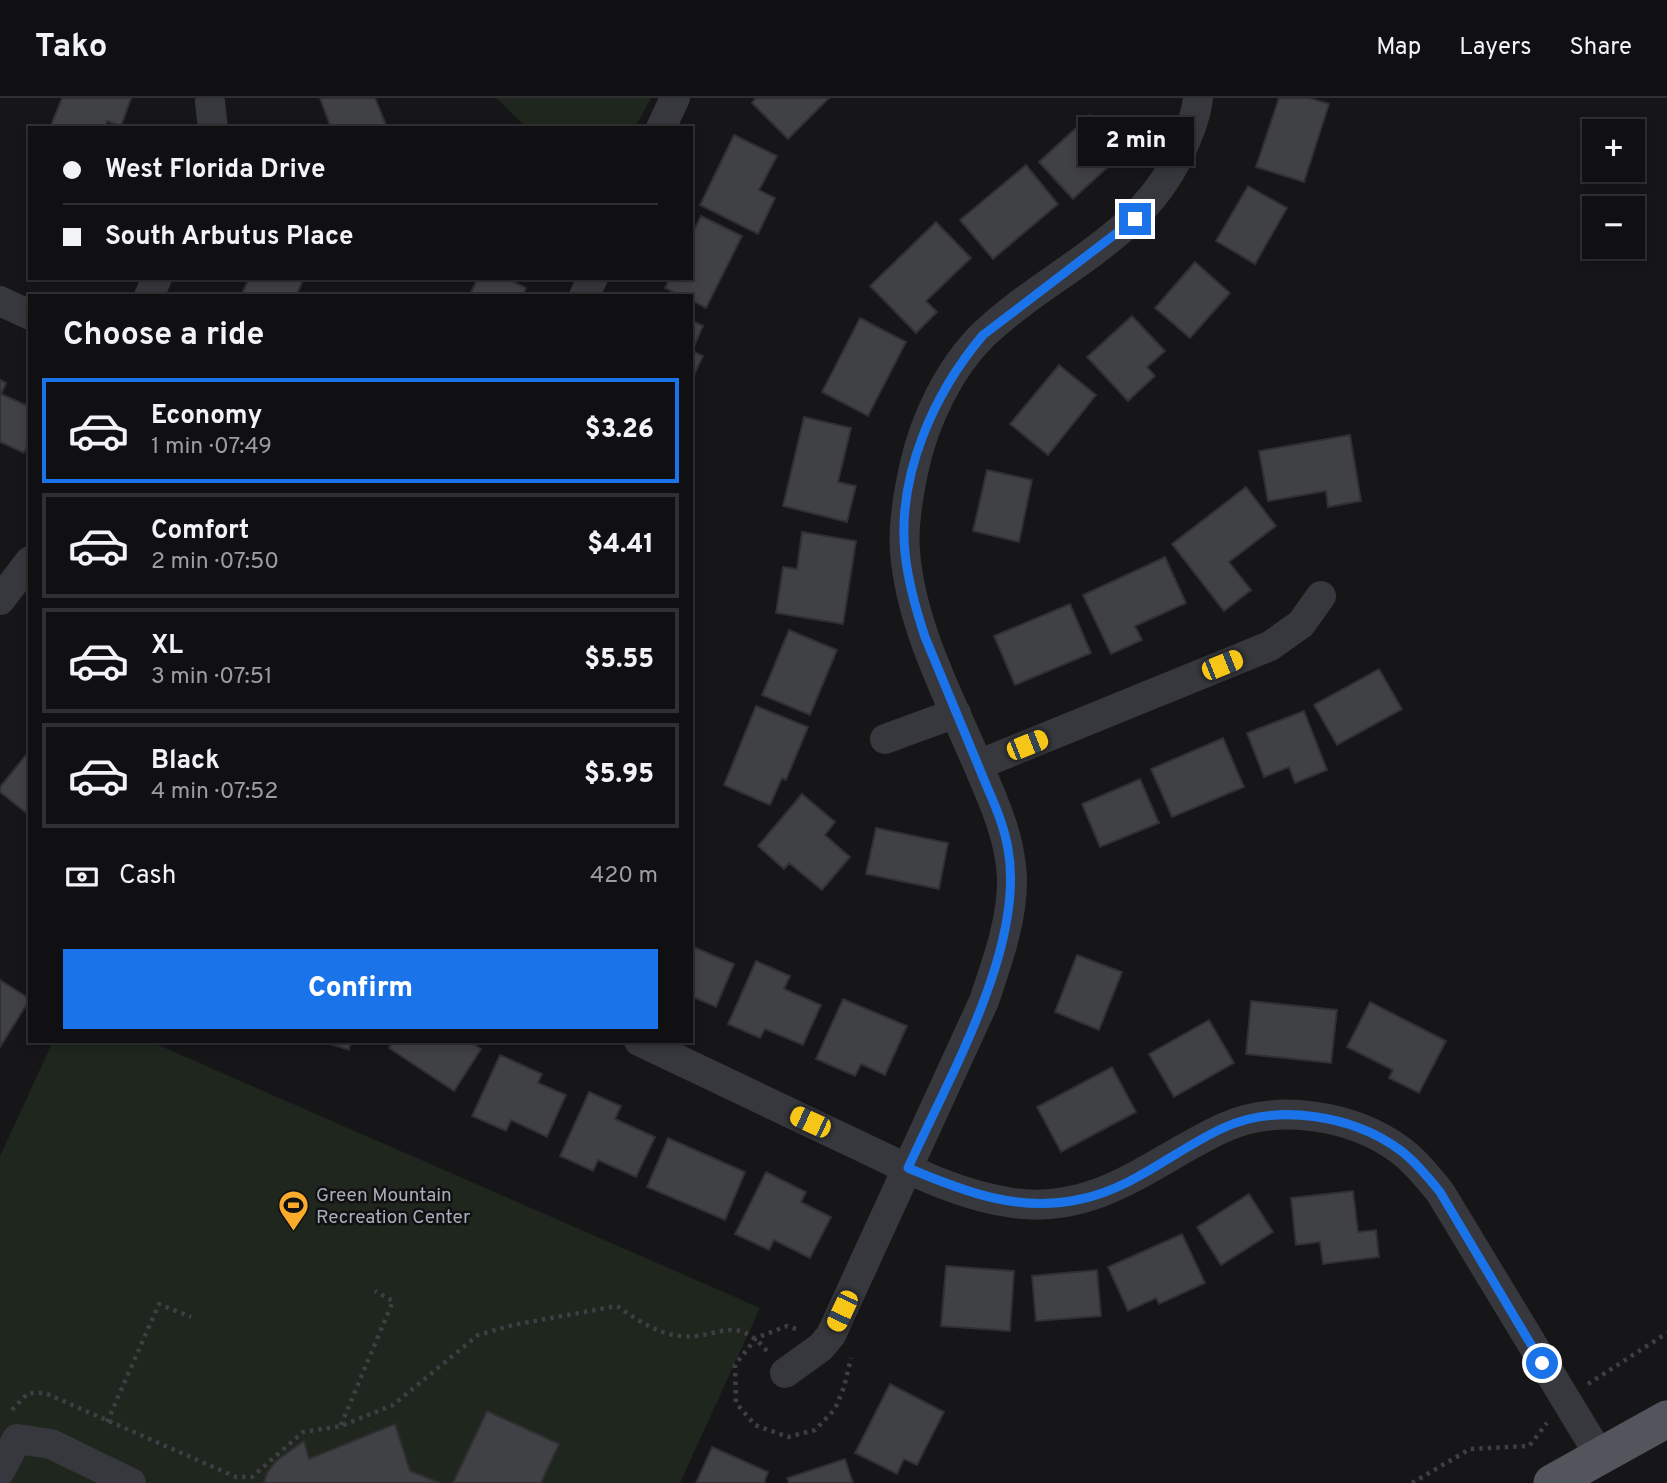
<!DOCTYPE html>
<html lang="en">
<head>
<meta charset="utf-8">
<style>
  :root { --surface:#101012; --page:#1e1e20; --text:#f1f3f6; --muted:#9c9d9f; --line:#303032; --accent:#1a73e8 }
  body { margin:0; font-family:Overpass,sans-serif; background:var(--page); color:var(--text); height:100vh; display:flex; flex-direction:column; font-size:26px; white-space:nowrap }
  * { box-sizing:border-box; margin:0 }
  p { font-size:23px; color:var(--muted) }
  .icon { flex:none; width:38px; height:38px; fill:none; stroke:currentColor; stroke-width:2; stroke-linecap:round; stroke-linejoin:round }
  .map { position:relative; flex:1; overflow:hidden }
  .panel { position:absolute; left:28px; top:196px; width:665px; height:749px; display:flex; flex-direction:column; background:var(--surface); border-radius:0px; box-shadow:0 4px 10px #0003,0 0 0 2px var(--line) }
  .panel>* { flex:none }
  .top-card { position:absolute; left:28px; top:28px; width:665px; height:154px; border-radius:0px; box-shadow:0 4px 10px #0003,0 0 0 2px var(--line); display:grid; align-content:center; height:154px; padding:0 35px; background:var(--surface) }
  .tools { position:absolute; left:1582px; top:21px; display:grid; gap:14px }
  .tools a { display:grid; place-items:center; width:63px; height:63px; border-radius:0px; background:var(--surface); box-shadow:0 4px 10px #0003,0 0 0 2px var(--line); font-size:35px }
  .end { position:absolute; width:32px; height:32px; margin:-16px; border:9px solid #1a73e8; background:#fff; box-shadow:0 0 0 4px #fff }
  .from { border-radius:50% }
  .bubble { position:absolute; height:49px; border-radius:0px; background:var(--surface); box-shadow:0 4px 10px #0003,0 0 0 2px var(--line); font-size:23px; font-weight:800; line-height:49px; text-align:center }
  .car { position:absolute; width:21px; height:42px; margin:-21px -10px; border-radius:9px; box-shadow:0 0 5px 2px #0007; background:linear-gradient(#f5c518 24%,#345 0 40%,#f5c518 0 76%,#345 0 86%,#f5c518 0) }
  .top-card b { display:flex; align-items:center; gap:24px; height:66px; font-size:26px }
  .top-card b+b { border-top:2px solid var(--line) }
  .top-card i { width:18px; height:18px; background:var(--text) }
  ul { padding:0; list-style:none }
  li { display:flex; align-items:center; gap:21px; height:105px; margin:0 14px 10px; padding:0 21px; border:4px solid var(--line); border-radius:0px }
  li div { flex:1 }
  li b { display:block; font-size:26px }
  li em { font-style:normal; font-weight:800 }
  li.selected { border-color:var(--accent) }
  li>.icon { width:63px; height:63px; stroke-width:1.5 }
  h2 { padding:0 35px; font-size:32px; line-height:84px }
  .pay { display:flex; align-items:center; gap:18px; height:77px; padding:0 35px; font-size:26px }
  .pay p { margin-inline-start:auto }
  .cta { display:flex; gap:14px; margin-top:auto; padding:14px 35px }
  .cta a { flex:1; height:80px; border-radius:0px; background:var(--accent); color:#fff; font-size:28px; font-weight:800; line-height:80px; text-align:center }
  header { display:flex; align-items:center; gap:42px; box-sizing:border-box; height:98px; padding:0 35px; background:var(--surface); border-bottom:2px solid var(--line) }
  header strong { font-size:33px }
  nav { display:flex; gap:38px; margin-inline-start:auto; font-size:24px }
  .map>svg:first-child { display:block }
  .green { fill:#1e261e }
  .building { fill:#404145; stroke:#303034; stroke-width:2 }
  .lines { fill:none; stroke-linecap:round; stroke-linejoin:round }
  .path { stroke:#3d3f44; stroke-width:4.5; stroke-dasharray:3.5 5; stroke-linecap:butt }
  .minor { stroke:#37383d; stroke-width:30 }
  .major { stroke:#52555c; stroke-width:37 }
  .route { stroke:#1a73e8; stroke-width:9 }
  .labels { text-anchor:middle; stroke-width:5; stroke-linejoin:round; paint-order:stroke }
  .poi-label { font-size:19px; fill:#a7adb9; stroke:#111113; text-anchor:start }
</style>
</head>
<body>
<header>
<strong>Tako</strong>
<nav><a>Map</a><a>Layers</a><a>Share</a></nav>
</header>
<div class="map">
<svg width="1667" height="1385" viewBox="0 0 1667 1385">
  <rect width="100%" height="100%" fill="#161618"/>
  <path class="green" d="M496,0H651L635,30H527Z
    M53,943H149L760,1210L680,1385H0V1058Z"/>
  <path class="building" d="M62,0H131L121,28L107,23L105,30H50Z
    M320,0H375L386,27L378,30H331Z
    M756,0H829L788,41L752,5Z
    M1279,0H1309L1329,6L1304,84L1256,69Z
    M1090,17L1124,54L1073,101L1039,64Z
    M734,37L777,58L759,92L775,100L758,136L700,107Z
    M1026,67L1058,106L993,161L960,122Z
    M1248,88L1287,110L1255,166L1216,143Z
    M701,118L742,138L706,210L691,202V198H682L665,190L670,180H691V138Z
    M936,124L971,160L926,203L937,214L916,235L870,188Z
    M1195,164L1230,195L1190,240L1155,210Z
    M249,180H304L296,198H241Z
    M478,180H506L526,190L522,198H469Z
    M1132,218L1165,253L1147,269L1155,278L1128,303L1087,259Z
    M860,220L906,244L868,318L822,294Z
    M691,222L703,228L692,253L703,258L691,283Z
    M1059,267L1096,297L1048,357L1010,326Z
    M0,282L6,285L1,296L30,309V341L24,355L0,344Z
    M804,319L851,330L838,384L856,388L847,424L783,408Z
    M1350,337L1361,403L1328,409L1326,393L1268,403L1259,353Z
    M987,372L1032,382L1019,444L973,433Z
    M1246,389L1276,428L1229,464L1251,492L1224,513L1172,446Z
    M802,434L856,443L843,526L776,515L783,469L797,471Z
    M1165,459L1186,505L1135,528L1142,542L1111,556L1083,497Z
    M1070,506L1091,555L1015,587L994,538Z
    M789,532L837,552L810,617L762,597Z
    M1379,571L1402,611L1337,647L1314,607Z
    M756,608L808,629L786,682L782,680L770,707L724,687Z
    M1304,613L1327,672L1295,685L1289,669L1264,679L1247,635Z
    M1223,640L1244,689L1172,719L1151,671Z
    M30,652V718L0,694V689Z
    M1140,681L1159,725L1100,749L1082,706Z
    M802,696L835,724L825,737L850,759L822,792L789,765L784,771L758,748Z
    M876,730L948,745L939,791L866,776Z
    M691,848L734,866L716,909L691,898Z
    M1077,857L1122,874L1099,932L1055,914Z
    M756,863L790,878L784,891L821,907L803,947L765,931L760,940L728,926Z
    M0,882L30,901L0,949Z
    M843,901L907,928L885,977L861,966L855,978L816,961Z
    M1251,903L1337,912L1331,965L1246,956Z
    M1370,904L1446,943L1419,995L1389,980L1393,972L1347,949Z
    M1209,922L1234,965L1174,999L1149,956Z
    M321,943H351L349,952Z
    M393,943H469L481,951L454,993L389,950Z
    M500,957L542,976L538,985L566,997L547,1039L511,1022L506,1033L472,1018Z
    M1112,969L1136,1014L1061,1054L1037,1009Z
    M589,994L621,1008L615,1021L655,1039L636,1079L598,1062L593,1073L560,1058Z
    M668,1040L745,1074L725,1122L647,1089Z
    M766,1074L806,1094L801,1104L831,1119L810,1160L774,1142L769,1152L735,1136Z
    M1353,1093L1358,1134L1376,1132L1379,1159L1323,1166L1320,1144L1296,1147L1291,1100Z
    M1249,1096L1273,1134L1221,1167L1197,1129Z
    M1182,1136L1205,1185L1159,1206L1156,1200L1128,1213L1108,1169Z
    M946,1168L1014,1173L1010,1233L941,1228Z
    M1097,1172L1101,1218L1036,1223L1032,1178Z
    M890,1286L944,1314L917,1367L904,1361L897,1376L855,1355Z
    M487,1313L559,1346L541,1385H453Z
    M395,1326L410,1373L440,1385H264L267,1375L276,1363L304,1343L309,1361Z
    M712,1349L768,1374L764,1385H696Z
    M845,1361L853,1385H789L787,1380Z"/>
  <g class="lines">
    <path class="path" d="M796,1231L787,1228L756,1240L735,1267L736,1305L755,1327L788,1339L815,1332L835,1311L844,1289L851,1260
      M1588,1286L1667,1235
      M12,1312L28,1295H45L236,1379H252L303,1334L341,1328L393,1307L478,1237L513,1227L617,1208C636,1221 657,1236 681,1238C719,1242 734,1214 767,1253
      M107,1324L159,1206L191,1219
      M341,1327L393,1203L375,1193
      M1412,1385L1470,1351L1529,1348L1547,1325"/>
    <path class="minor" d="M210,4L213,30
      M661,30L675,0
      M149,198L157,180
      M584,198L593,180
      M0,203L30,217
      M0,502L30,463
      M885,641L956,615
      M978,667L1270,548L1301,526L1321,498
      M639,943C708,976 777,1008 845,1041C899,1066 953,1097 1013,1105C1098,1117 1152,1063 1223,1030C1277,1005 1353,1017 1400,1052C1415,1063 1428,1079 1440,1094L1600,1358
      M785,1275L821,1249L831,1237L984,903C997,864 1013,821 1012,779C1010,739 994,705 979,669C950,601 911,529 905,454C903,427 908,397 914,370C924,323 949,270 984,236C1052,172 1139,143 1180,55C1188,38 1196,19 1198,0
      M0,1373L17,1341L51,1346L131,1385"/>
    <path class="major" d="M1552,1385L1667,1321"/>
  </g>
  <g class="lines">
    <path class="route" d="M1135,121L983,237C934,295 897,377 905,455C908,484 916,512 925,539C943,582 960,624 978,667C989,695 1003,721 1008,751C1026,848 947,983 908,1070C965,1094 1019,1115 1081,1101C1134,1090 1175,1052 1223,1030C1277,1005 1352,1017 1400,1052C1415,1063 1428,1079 1440,1094L1542,1265"/>
  </g>
  <defs>
    <symbol id="stadium-pin" viewBox="-11 -11 22 30"><path d="M0 17L-7.5 6A9.5 9.5 0 1 1 7.5 6Z" fill="#faab2b" stroke="#111113"/><path d="M0-5a6.5 5 0 1 0 0 10a6.5 5 0 1 0 0-10ZM-3.5-1.8h7v3.6h-7Z" fill="#111"/></symbol>
  </defs>
  <g fill-rule="evenodd">
    <use href="#stadium-pin" x="276" y="1090" width="35" height="47"/>
  </g>
  <g class="labels">
    <g class="poi-label">
      <text x="316" y="1103">Green Mountain<tspan x="316" dy="22">Recreation Center</tspan></text>
    </g>
  </g>
</svg>
<div class="tools">
<a>+</a>
<a>−</a>
</div>
<i class="end from" style="left:1542px;top:1265px"></i>
<i class="end" style="left:1135px;top:121px"></i>
<div class="bubble" style="left:1078px;top:19px;width:116px">2 min</div>
<i class="car" style="left:1222px;top:567px;rotate:68deg"></i>
<i class="car" style="left:1027px;top:647px;rotate:68deg"></i>
<i class="car" style="left:810px;top:1024px;rotate:295deg"></i>
<i class="car" style="left:842px;top:1213px;rotate:205deg"></i>
<div class="top-card">
<b><i class="from"></i>West Florida Drive</b>
<b><i></i>South Arbutus Place</b>
</div>
<section class="panel">
<h2>Choose a ride</h2>
<ul>
<li class="selected"><svg class="icon" aria-label="car" viewBox="0 0 24 24"><path d="M5 17H2v-5l4-1 3-4h7l3 4 3 1v5h-3M9 17h6M6 11h13"/><circle cx="7" cy="17" r="2"/><circle cx="17" cy="17" r="2"/></svg><div><b>Economy</b><p>1 min · 07:49</p></div><em>$3.26</em></li>
<li><svg class="icon" aria-label="car" viewBox="0 0 24 24"><path d="M5 17H2v-5l4-1 3-4h7l3 4 3 1v5h-3M9 17h6M6 11h13"/><circle cx="7" cy="17" r="2"/><circle cx="17" cy="17" r="2"/></svg><div><b>Comfort</b><p>2 min · 07:50</p></div><em>$4.41</em></li>
<li><svg class="icon" aria-label="car" viewBox="0 0 24 24"><path d="M5 17H2v-5l4-1 3-4h7l3 4 3 1v5h-3M9 17h6M6 11h13"/><circle cx="7" cy="17" r="2"/><circle cx="17" cy="17" r="2"/></svg><div><b>XL</b><p>3 min · 07:51</p></div><em>$5.55</em></li>
<li><svg class="icon" aria-label="car" viewBox="0 0 24 24"><path d="M5 17H2v-5l4-1 3-4h7l3 4 3 1v5h-3M9 17h6M6 11h13"/><circle cx="7" cy="17" r="2"/><circle cx="17" cy="17" r="2"/></svg><div><b>Black</b><p>4 min · 07:52</p></div><em>$5.95</em></li>
</ul>
<div class="pay"><svg class="icon" aria-label="cash" viewBox="0 0 24 24"><path d="M3 7h18v10H3z"/><circle cx="12" cy="12" r="2"/></svg>Cash<p>420 m</p></div>
<div class="cta"><a>Confirm</a></div>
</section>
</div>
</body>
</html>
